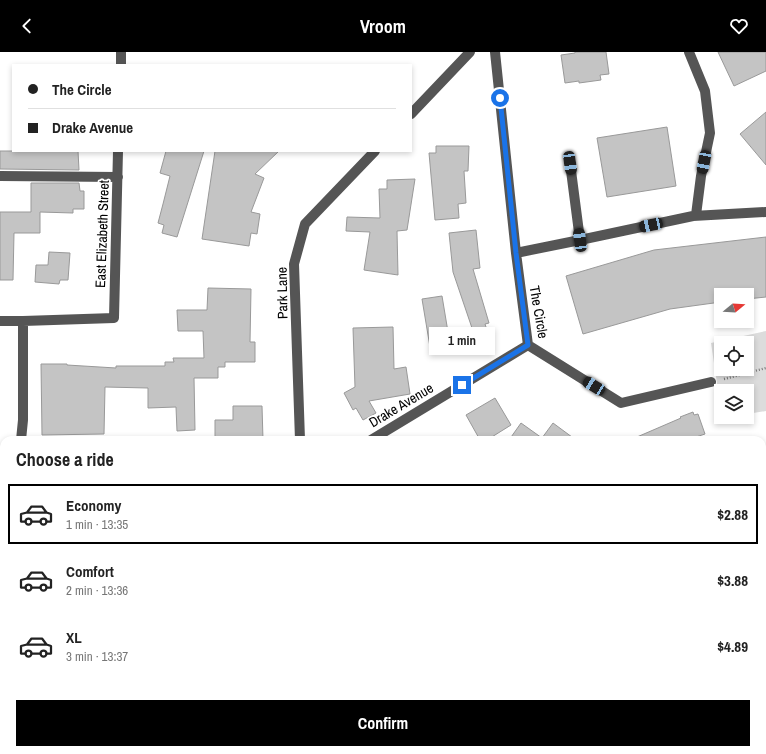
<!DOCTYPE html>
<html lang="en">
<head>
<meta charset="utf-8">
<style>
  :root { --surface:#fff; --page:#f2f2f2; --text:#222; --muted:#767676; --line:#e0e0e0; --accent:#000 }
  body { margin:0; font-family:"Archivo Narrow",sans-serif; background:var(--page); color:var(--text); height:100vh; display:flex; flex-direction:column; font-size:15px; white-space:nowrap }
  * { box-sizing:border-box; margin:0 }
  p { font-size:13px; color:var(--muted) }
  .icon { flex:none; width:22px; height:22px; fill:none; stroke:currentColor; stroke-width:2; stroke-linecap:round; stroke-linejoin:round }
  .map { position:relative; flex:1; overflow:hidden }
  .panel { position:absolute; left:0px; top:384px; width:766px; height:318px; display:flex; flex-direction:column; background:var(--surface); border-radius:12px 12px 0 0; box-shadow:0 2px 6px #0003 }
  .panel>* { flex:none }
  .banner { position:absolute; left:12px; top:12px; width:400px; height:88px; border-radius:0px; box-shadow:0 2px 6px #0003; display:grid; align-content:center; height:88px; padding:0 16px; background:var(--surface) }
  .needle { width:26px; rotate:72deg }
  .buttons { position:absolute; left:714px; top:236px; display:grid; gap:8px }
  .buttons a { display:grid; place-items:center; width:40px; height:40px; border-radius:0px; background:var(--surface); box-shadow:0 2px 6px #0003; font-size:20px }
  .end { position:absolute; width:18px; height:18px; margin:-9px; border:5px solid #1a73e8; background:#fff; box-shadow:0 0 0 2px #fff }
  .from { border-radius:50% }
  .bubble { position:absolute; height:28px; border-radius:0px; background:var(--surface); box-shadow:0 2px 6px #0003; font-size:13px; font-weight:700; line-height:28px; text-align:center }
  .car { position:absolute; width:12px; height:24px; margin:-12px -6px; border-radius:5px; box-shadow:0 0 3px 1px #0007; background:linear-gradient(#222 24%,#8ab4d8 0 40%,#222 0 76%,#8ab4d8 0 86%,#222 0) }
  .banner b { display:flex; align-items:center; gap:14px; height:38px; font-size:15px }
  .banner b+b { border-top:1px solid var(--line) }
  .banner i { width:10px; height:10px; background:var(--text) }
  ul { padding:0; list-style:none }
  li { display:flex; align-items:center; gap:12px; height:60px; margin:0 8px 6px; padding:0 8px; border:2px solid transparent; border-radius:0px }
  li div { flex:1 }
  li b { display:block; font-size:15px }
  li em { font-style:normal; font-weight:700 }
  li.current { border-color:var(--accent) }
  li>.icon { width:36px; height:36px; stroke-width:1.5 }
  h2 { padding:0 16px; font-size:18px; line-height:48px }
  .button { display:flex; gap:8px; margin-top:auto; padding:8px 16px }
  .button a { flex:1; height:46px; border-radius:0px; background:var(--accent); color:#fff; font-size:16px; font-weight:700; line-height:46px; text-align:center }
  header { display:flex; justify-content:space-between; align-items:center; height:52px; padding:0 16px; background:var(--accent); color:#fff; font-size:18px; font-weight:700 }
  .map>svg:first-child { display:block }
  .green { fill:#dcdcdc; fill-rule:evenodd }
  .building { fill:#c4c4c4; stroke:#999 }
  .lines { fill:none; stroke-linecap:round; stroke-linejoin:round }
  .path { stroke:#777; stroke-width:2.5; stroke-dasharray:1 2; stroke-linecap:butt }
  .minor { stroke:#555; stroke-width:10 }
  .route { stroke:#1a73e8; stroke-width:5 }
  .labels { text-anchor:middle; stroke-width:3.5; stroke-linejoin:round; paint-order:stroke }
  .street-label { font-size:14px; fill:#000; stroke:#fff }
</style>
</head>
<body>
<header><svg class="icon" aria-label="back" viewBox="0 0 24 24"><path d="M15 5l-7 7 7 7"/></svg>Vroom<svg class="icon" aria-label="heart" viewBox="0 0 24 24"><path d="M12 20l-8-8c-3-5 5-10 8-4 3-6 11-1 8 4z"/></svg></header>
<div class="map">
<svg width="766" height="702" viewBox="0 0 766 702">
  <rect width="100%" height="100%" fill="#fff"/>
  <path class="green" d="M766,279V359L747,362V339H721V341L718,338L711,291ZM721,291H747V317H721Z"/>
  <path class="building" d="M575,0H606L609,22L600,23L601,28L579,31V29L565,31L561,3L575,1Z
    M718,0H766V19L734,34Z
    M766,60V113L740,82Z
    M667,75L676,134L607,145L597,86Z
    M436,94H469L468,119H464L466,151L458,152L459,166L435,168L429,101H436Z
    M0,99H78L79,118L0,117Z
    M166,99H204L177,185L162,181L164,173L158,171L163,152L170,124L160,121Z
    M215,99H279L255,122L264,126L251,160L260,162L257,182L251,181L249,194L202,187Z
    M415,127L407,178L397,179L398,223L364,218L370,180L346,179L347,165L380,166L379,137H387V128Z
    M31,131H79L80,139H84V157H73V161L40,160V181H14L13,228H0V160H31Z
    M476,178L480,216L473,217L489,271L485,272L487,278L474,282L453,220L449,181Z
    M766,185V245L747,247V243H721V250L670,257L583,282L566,224L654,198Z
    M49,200L70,201L68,228H60L59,232L35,230L36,213H48Z
    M208,236L251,237L250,290H255V310H225V315H218V326H194L195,378L177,379L176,355L148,356V336L105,335L104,382L42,383L41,312H67V313L116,316V314H165V310H174L173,306H204L203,279H178L177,258H207Z
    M442,244L451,298L431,301L422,247Z
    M393,275L394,317L406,315L410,342L369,349L376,361L363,368L356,356L353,358L344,341L355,335L353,276Z
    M495,346L511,373L487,388H480L466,363Z
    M233,354H262L263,388H215V368H233Z
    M693,360L694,363L698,362L705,382L687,388H630L681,366L680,365Z
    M521,371L542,386L553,371L576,388H509Z"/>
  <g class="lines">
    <path class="path" d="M724,327L766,316"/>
    <path class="minor" d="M495,0L516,201L528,293L621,351L711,330
      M689,0L705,39L710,81L701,124L696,163
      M121,13V0
      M411,62L470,0
      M570,111L580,188
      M0,124L118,125
      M516,201L580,188L693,164L766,160
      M0,269H23L114,266L118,99
      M21,388L23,368V269
      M300,388L294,212L305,172L375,99
      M371,388L528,293
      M0,428H4
      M762,434L766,432
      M762,507L766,496
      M0,701L94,702
      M295,702L297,698"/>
  </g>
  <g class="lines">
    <path class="route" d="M462,333L528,293L516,201L500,46"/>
  </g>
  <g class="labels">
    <g class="street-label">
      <text transform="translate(102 182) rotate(-88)" y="5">East Elizabeth Street</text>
      <text transform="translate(282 241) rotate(-91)" y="5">Park Lane</text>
      <text transform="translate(539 260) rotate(80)" y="5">The Circle</text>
      <text transform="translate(401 353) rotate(-31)" y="5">Drake Avenue</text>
    </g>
  </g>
</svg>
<div class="buttons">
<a><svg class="needle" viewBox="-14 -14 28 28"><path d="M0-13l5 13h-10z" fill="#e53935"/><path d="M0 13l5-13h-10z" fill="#767676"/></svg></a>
<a><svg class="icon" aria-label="locate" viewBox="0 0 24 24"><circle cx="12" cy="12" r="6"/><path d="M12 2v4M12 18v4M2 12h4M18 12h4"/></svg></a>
<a><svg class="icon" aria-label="layers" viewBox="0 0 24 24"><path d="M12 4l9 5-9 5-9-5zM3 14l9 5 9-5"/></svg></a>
</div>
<i class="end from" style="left:500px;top:46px"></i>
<i class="end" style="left:462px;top:333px"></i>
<div class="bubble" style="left:429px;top:275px;width:66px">1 min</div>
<i class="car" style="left:704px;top:110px;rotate:191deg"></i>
<i class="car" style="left:570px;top:111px;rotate:172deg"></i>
<i class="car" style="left:651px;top:173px;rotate:258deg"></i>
<i class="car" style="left:580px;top:188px;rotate:352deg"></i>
<i class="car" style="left:594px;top:334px;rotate:302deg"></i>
<div class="banner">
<b><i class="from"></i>The Circle</b>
<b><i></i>Drake Avenue</b>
</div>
<section class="panel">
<h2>Choose a ride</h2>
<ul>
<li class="current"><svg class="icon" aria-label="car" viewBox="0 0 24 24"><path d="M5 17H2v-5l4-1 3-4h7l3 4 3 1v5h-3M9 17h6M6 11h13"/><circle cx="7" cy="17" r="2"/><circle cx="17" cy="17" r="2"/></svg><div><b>Economy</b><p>1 min · 13:35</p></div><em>$2.88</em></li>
<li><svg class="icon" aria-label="car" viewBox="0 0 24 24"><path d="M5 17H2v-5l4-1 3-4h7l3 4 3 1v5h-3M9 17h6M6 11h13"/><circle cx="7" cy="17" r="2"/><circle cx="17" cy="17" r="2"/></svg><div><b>Comfort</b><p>2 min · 13:36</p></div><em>$3.88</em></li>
<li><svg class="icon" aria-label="car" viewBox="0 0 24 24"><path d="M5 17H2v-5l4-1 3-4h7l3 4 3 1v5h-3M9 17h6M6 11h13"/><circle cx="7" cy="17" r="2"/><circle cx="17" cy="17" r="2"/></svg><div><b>XL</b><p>3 min · 13:37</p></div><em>$4.89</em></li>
</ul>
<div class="button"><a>Confirm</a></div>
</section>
</div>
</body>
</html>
